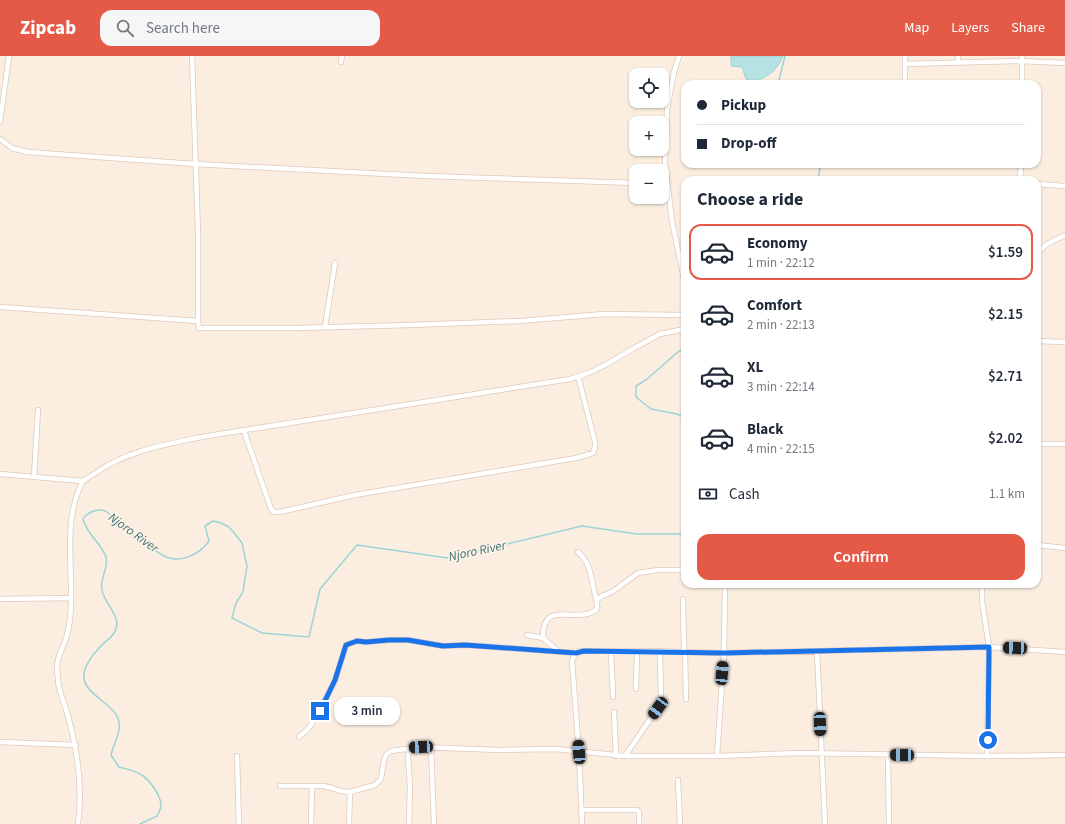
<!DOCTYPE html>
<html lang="en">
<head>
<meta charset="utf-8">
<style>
  :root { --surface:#fff; --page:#f6f6f7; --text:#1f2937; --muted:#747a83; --line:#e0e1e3; --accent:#e45a47 }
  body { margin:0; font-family:"Source Sans 3",sans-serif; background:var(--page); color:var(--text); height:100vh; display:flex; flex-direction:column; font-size:15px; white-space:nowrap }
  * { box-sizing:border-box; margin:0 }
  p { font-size:13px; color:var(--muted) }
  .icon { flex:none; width:22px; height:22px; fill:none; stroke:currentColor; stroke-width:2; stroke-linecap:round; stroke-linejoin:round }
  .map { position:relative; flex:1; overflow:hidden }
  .drawer { position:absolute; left:681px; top:120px; width:360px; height:412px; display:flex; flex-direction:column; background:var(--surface); border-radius:12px; box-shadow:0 1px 3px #0004 }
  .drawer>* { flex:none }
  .banner { position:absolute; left:681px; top:24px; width:360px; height:88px; border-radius:12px; box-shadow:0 1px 3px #0004; display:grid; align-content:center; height:88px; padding:0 16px; background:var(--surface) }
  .controls { position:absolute; left:629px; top:12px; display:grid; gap:8px }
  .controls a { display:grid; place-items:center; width:40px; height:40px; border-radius:8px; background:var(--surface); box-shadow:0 1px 3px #0004; font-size:20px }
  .end { position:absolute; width:18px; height:18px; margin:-9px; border:5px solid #1a73e8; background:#fff; box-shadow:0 0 0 2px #fff }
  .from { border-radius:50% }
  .bubble { position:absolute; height:28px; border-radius:12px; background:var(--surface); box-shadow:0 1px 3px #0004; font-size:13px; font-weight:600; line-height:28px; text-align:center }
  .car { position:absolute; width:12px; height:24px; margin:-12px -6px; border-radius:5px; box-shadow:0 0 3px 1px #0007; background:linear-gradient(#222 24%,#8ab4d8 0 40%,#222 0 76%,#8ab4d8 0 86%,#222 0) }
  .banner b { display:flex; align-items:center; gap:14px; height:38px; font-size:15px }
  .banner b+b { border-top:1px solid var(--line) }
  .banner i { width:10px; height:10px; background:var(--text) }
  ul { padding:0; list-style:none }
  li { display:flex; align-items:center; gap:12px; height:56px; margin:0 8px 6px; padding:0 8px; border:2px solid transparent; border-radius:12px }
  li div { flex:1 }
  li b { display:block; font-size:15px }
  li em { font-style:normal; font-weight:600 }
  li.selected { border-color:var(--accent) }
  li>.icon { width:36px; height:36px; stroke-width:1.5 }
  h2 { padding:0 16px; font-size:18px; line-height:48px }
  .pay { display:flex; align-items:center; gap:10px; height:44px; padding:0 16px; font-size:15px }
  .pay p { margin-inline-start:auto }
  .cta { display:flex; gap:8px; margin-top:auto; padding:8px 16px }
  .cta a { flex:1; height:46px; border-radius:12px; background:var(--accent); color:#fff; font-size:16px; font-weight:600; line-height:46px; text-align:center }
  header { display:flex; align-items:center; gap:24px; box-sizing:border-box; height:56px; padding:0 20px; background:var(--accent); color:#fff }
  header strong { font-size:19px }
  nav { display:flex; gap:22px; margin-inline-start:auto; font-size:14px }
  .search { width:280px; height:36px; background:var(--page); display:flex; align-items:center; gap:10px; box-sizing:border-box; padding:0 14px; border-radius:12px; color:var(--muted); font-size:15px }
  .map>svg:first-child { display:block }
  .water { fill:#b6e2e4; stroke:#9cd3d5 }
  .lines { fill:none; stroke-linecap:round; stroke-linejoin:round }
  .stream { stroke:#9cd3d5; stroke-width:1.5 }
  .minor-casing { stroke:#dfc9bd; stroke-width:6 }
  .minor { stroke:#fff; stroke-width:4.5 }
  .route { stroke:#1a73e8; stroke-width:5 }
  .labels { text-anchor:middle; stroke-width:3.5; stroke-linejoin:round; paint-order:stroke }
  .water-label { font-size:13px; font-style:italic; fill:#3d7377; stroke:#fff2e6 }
</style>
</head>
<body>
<header>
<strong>Zipcab</strong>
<div class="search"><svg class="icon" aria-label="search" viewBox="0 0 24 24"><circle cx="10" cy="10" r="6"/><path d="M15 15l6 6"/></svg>Search here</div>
<nav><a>Map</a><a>Layers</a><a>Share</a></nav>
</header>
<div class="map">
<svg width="1065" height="768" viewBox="0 0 1065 768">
  <rect width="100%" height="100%" fill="#fbeee0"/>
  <path class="water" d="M731,0H783C776,16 769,20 753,26L746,23L742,11L731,10Z"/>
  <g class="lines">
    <path class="stream" d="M778,28L785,0
      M817,108L820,111L818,124
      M685,295H679L647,323L636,330V341L651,353L677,358L685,362
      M140,768L157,760C158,758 160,754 161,751C162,740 149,723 140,718C133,714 126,713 119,711L111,699C113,689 121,678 119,667C118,650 87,640 84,623C82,612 93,598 100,591C105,585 114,581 116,573C121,560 104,547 102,534C99,523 109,513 106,501C101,487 86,477 83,463C87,456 100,451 107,456C111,459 114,464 118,467C124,473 131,477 138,482C147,488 156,496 166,501C182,507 200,498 209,485L205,470L213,465L221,467L229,471L235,478L242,487L247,510L243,536L236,547L232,562L262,577L309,581L320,533L357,489L448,502L582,470L637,478H685"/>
    <defs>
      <path id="minor" d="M192,0L198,176V265L199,272H297L412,269L520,265L604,258L685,259
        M679,0L674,16L667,53L665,106L672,165L685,228
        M958,0V7
        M341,6L342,0
        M905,8L1021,5L1065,7
        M905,28V0
        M1022,28V0
        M0,66L9,0
        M0,83L12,92L27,96L195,108L425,120L636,127
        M1021,108L1020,122L1022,124
        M1037,128L1065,130
        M1037,197L1047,188L1065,179
        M0,251L198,265
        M325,271L335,207
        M1037,285L1065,286
        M244,375L271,453L274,456H280L355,439L576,402L593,397L595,391V386L578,320
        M1037,388H1065
        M0,418L83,425
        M34,421L38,354
        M1037,489L1065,492
        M982,528V545L989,591L987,700
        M0,543L71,542
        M683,543L684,596
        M597,544L602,540L612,536L638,517L658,514H685
        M527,579L543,582L558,595
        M543,582C542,541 577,570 597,553C598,545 595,541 594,534C590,518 591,508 578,496
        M611,595L613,641
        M817,595L825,768
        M685,596L686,643
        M636,633L637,595
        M614,656L616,700
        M299,681L308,673L315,663L335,625L346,589L357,585L366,586L389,584H408L443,590L465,589L576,597
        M0,686L76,689
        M431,692L434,768
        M888,699L889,768
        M237,700L239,768
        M625,700L661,647L660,595
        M717,700L724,597L725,528
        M678,724L680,768
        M280,730H323L332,732L340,735L350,736L375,729L381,723L384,704L386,699L391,695L421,691L499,694L555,693L625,700H717L799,697L987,700L1065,699
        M582,754H637L639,756V768
        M78,768C83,732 78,698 69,664C66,651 60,638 58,626C58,621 57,616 57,611C57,600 64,590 67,579C70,568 71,555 71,543C72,506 64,462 82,427C84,423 90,421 94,418C127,394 168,388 207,380L570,323L591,316L607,308L636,291L660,278L685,273
        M311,768L312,730
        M349,768L350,736
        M409,768L410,730L408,701L410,692
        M582,768L579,696L572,605L574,600L579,595H648L724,597L989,591L1065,596"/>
    </defs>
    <use href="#minor" class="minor-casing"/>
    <use href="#minor" class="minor"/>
  </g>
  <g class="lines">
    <path class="route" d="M320,655L335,624L346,589L357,585L366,586L389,584H408L443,590L465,589L576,597L584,595L724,597L989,591L988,684"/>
  </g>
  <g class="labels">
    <g class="water-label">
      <text transform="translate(134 476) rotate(36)" y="5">Njoro River</text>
      <text transform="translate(477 494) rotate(-12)" y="5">Njoro River</text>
    </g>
  </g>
</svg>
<div class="controls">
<a><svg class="icon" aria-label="locate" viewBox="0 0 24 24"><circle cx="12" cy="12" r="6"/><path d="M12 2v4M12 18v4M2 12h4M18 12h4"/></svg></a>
<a>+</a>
<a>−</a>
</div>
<i class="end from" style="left:988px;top:684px"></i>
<i class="end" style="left:320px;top:655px"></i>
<div class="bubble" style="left:334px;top:641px;width:66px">3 min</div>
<i class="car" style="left:1015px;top:592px;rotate:272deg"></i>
<i class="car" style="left:722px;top:617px;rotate:5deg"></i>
<i class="car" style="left:658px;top:652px;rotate:216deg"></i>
<i class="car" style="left:820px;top:668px;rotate:178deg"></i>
<i class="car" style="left:421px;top:691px;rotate:267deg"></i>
<i class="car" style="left:579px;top:696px;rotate:356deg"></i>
<i class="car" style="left:902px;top:699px;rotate:271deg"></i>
<div class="banner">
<b><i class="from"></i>Pickup</b>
<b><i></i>Drop-off</b>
</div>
<section class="drawer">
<h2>Choose a ride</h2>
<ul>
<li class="selected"><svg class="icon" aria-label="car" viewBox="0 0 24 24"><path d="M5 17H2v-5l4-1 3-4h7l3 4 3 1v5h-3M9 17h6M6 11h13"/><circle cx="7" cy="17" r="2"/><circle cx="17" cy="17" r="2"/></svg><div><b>Economy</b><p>1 min · 22:12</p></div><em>$1.59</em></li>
<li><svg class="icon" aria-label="car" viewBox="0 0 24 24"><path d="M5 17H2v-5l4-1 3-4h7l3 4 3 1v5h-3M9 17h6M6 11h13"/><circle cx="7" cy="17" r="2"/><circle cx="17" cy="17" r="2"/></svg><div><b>Comfort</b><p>2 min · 22:13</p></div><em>$2.15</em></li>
<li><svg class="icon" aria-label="car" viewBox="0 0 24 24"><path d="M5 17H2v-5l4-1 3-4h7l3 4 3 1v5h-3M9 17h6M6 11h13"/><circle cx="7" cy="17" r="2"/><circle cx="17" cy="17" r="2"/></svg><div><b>XL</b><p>3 min · 22:14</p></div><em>$2.71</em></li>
<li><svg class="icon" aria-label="car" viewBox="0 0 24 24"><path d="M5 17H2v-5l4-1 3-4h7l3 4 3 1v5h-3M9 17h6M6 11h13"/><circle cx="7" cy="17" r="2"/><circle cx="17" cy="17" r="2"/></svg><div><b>Black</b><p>4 min · 22:15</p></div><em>$2.02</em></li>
</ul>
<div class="pay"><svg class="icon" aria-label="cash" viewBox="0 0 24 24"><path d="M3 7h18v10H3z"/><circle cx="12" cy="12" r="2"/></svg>Cash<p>1.1 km</p></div>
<div class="cta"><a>Confirm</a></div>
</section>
</div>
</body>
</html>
